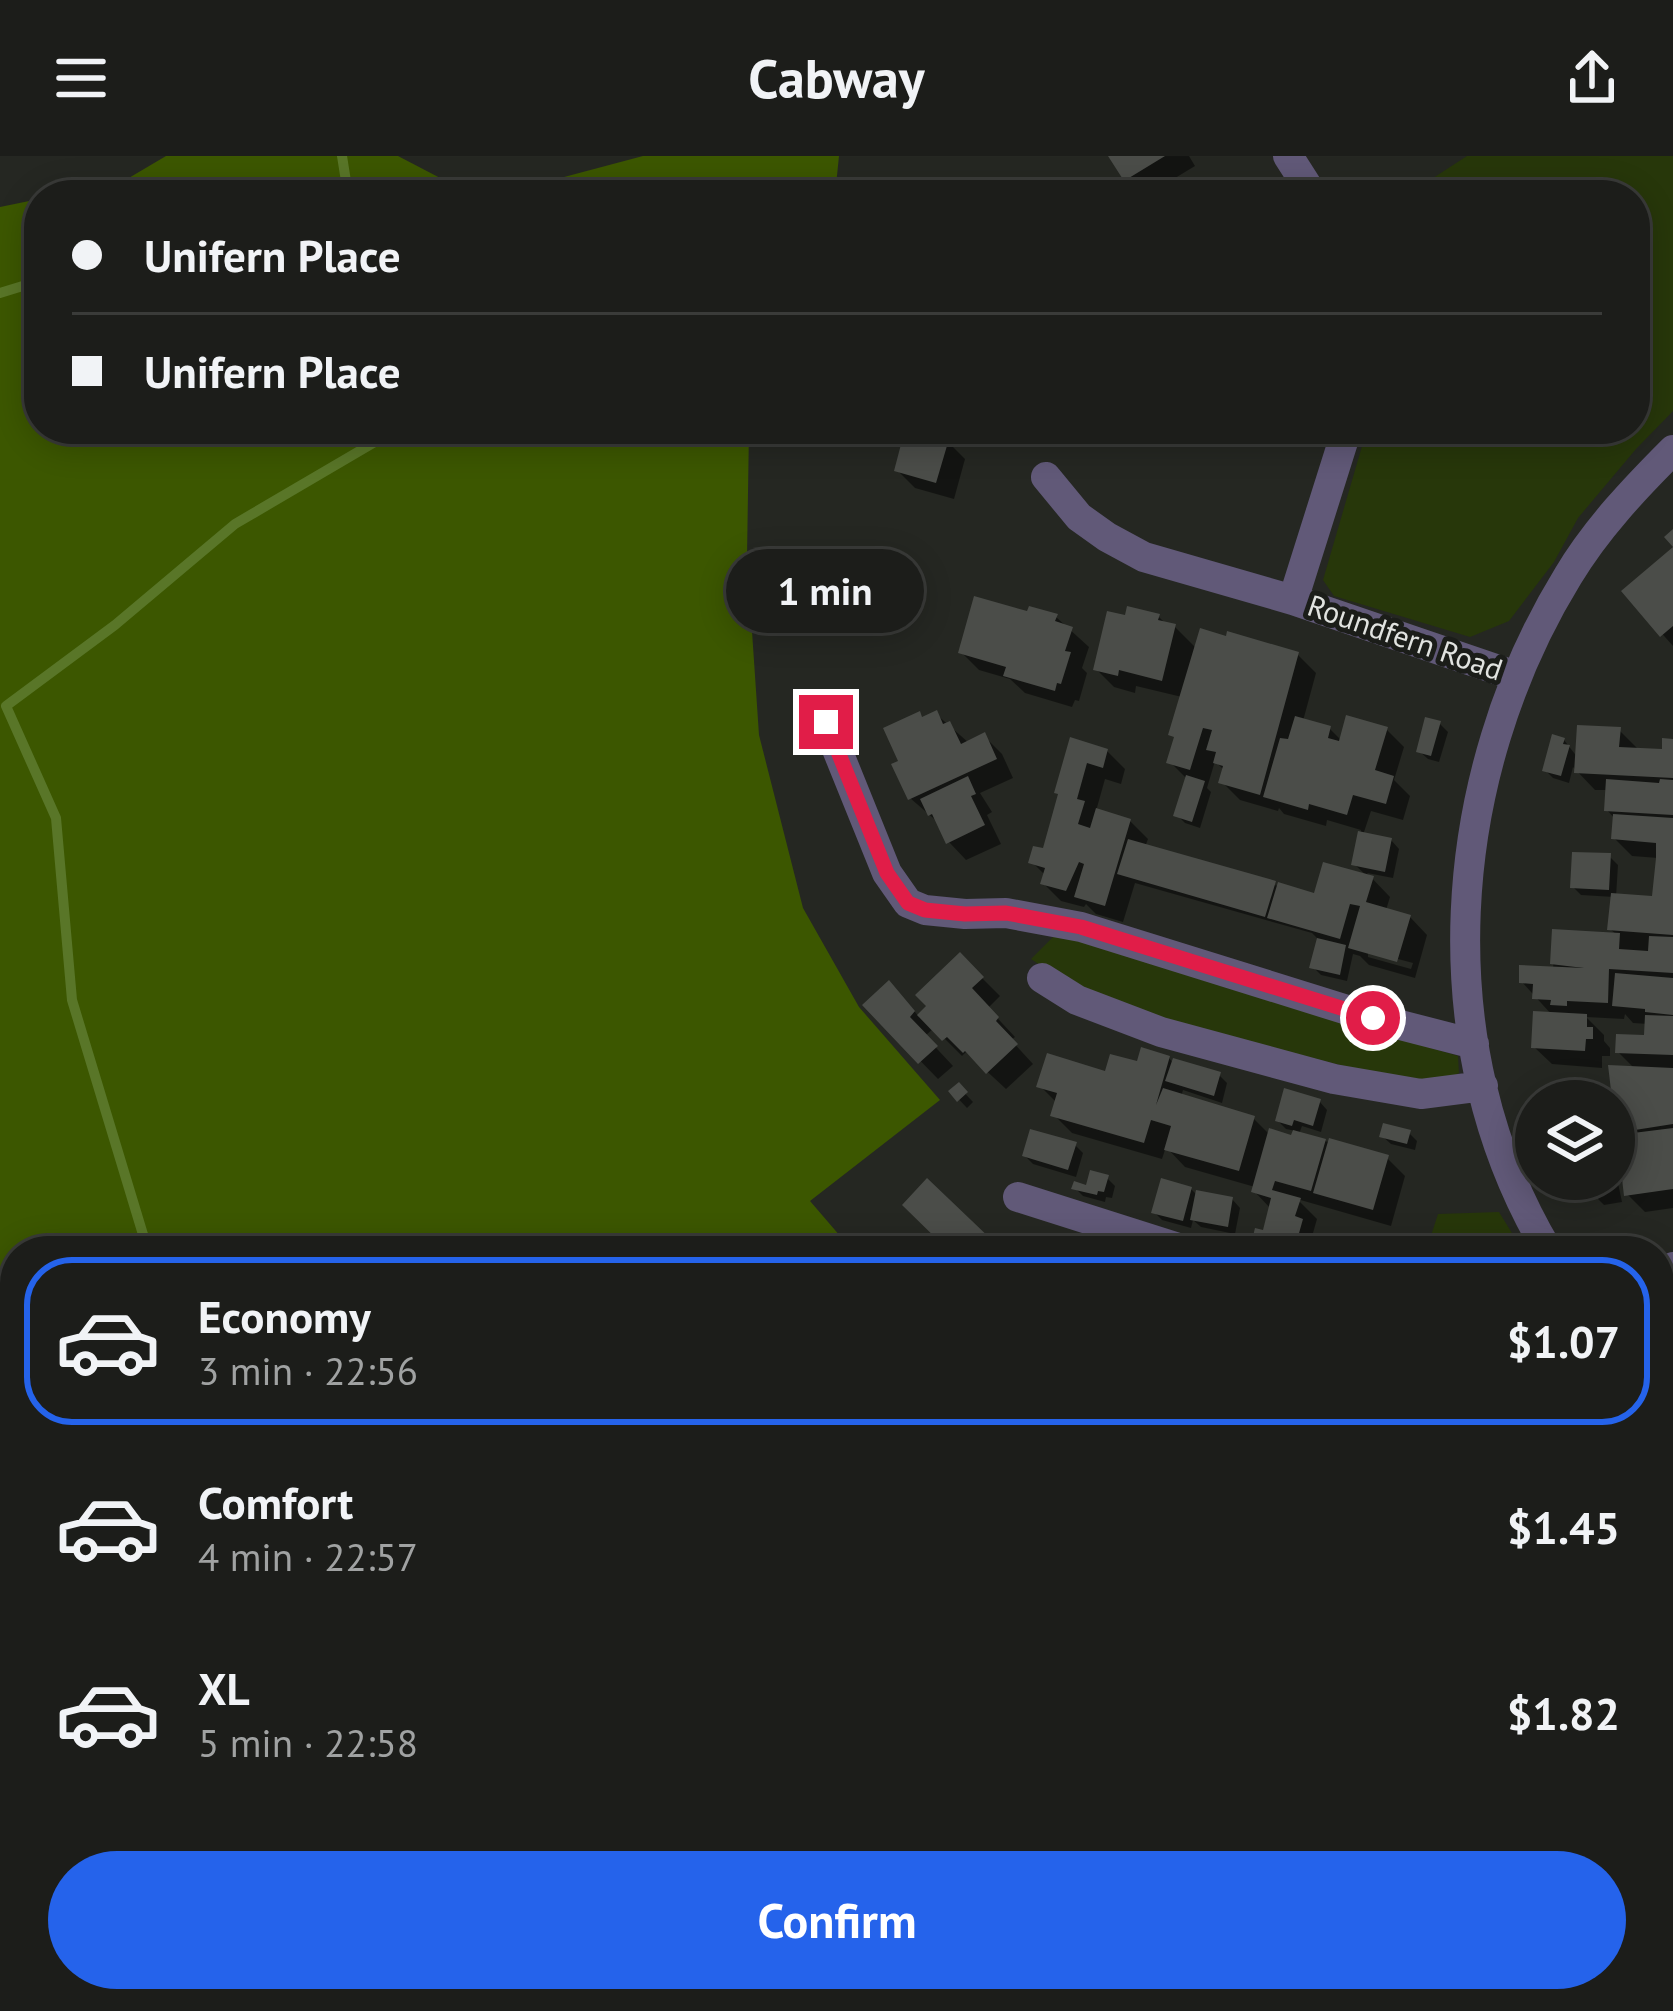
<!DOCTYPE html>
<html lang="en">
<head>
<meta charset="utf-8">
<style>
  :root { --surface:#1c1d1a; --page:#252623; --text:#f1f3f6; --muted:#a0a2a2; --line:#3a3b39; --accent:#2563eb }
  body { margin:0; font-family:"PT Sans",sans-serif; background:var(--page); color:var(--text); height:100vh; display:flex; flex-direction:column; font-size:45px; white-space:nowrap }
  * { box-sizing:border-box; margin:0 }
  p { font-size:39px; color:var(--muted) }
  .icon { flex:none; width:66px; height:66px; fill:none; stroke:currentColor; stroke-width:2; stroke-linecap:round; stroke-linejoin:round }
  .map { position:relative; flex:1; overflow:hidden }
  .panel { position:absolute; left:0px; top:1080px; width:1674px; height:777px; display:flex; flex-direction:column; background:var(--surface); border-radius:48px 48px 0 0; box-shadow:0 6px 30px #0003,0 0 0 3px var(--line) }
  .panel>* { flex:none }
  .banner { position:absolute; left:24px; top:24px; width:1626px; height:264px; border-radius:48px; box-shadow:0 6px 30px #0003,0 0 0 3px var(--line); display:grid; align-content:center; height:264px; padding:0 48px; background:var(--surface) }
  .fabs { position:absolute; left:1515px; top:924px; display:grid; gap:24px }
  .fabs a { display:grid; place-items:center; width:120px; height:120px; border-radius:50%; background:var(--surface); box-shadow:0 6px 30px #0003,0 0 0 3px var(--line); font-size:60px }
  .end { position:absolute; width:54px; height:54px; margin:-27px; border:15px solid #e11d48; background:#fff; box-shadow:0 0 0 6px #fff }
  .from { border-radius:50% }
  .bubble { position:absolute; height:84px; border-radius:42px; background:var(--surface); box-shadow:0 6px 30px #0003,0 0 0 3px var(--line); font-size:39px; font-weight:700; line-height:84px; text-align:center }
  .banner b { display:flex; align-items:center; gap:42px; height:114px; font-size:45px }
  .banner b+b { border-top:3px solid var(--line) }
  .banner i { width:30px; height:30px; background:var(--text) }
  ul { padding:21px 0 0; list-style:none }
  li { display:flex; align-items:center; gap:36px; height:168px; margin:0 24px 18px; padding:0 24px; border:6px solid transparent; border-radius:48px }
  li div { flex:1 }
  li b { display:block; font-size:45px }
  li em { font-style:normal; font-weight:700 }
  li.on { border-color:var(--accent) }
  li>.icon { width:108px; height:108px; stroke-width:1.5 }
  .cta { display:flex; gap:24px; margin-top:auto; padding:24px 48px }
  .cta a { flex:1; height:138px; border-radius:72px; background:var(--accent); color:#fff; font-size:48px; font-weight:700; line-height:138px; text-align:center }
  header { display:flex; justify-content:space-between; align-items:center; height:156px; padding:0 48px; background:var(--surface); font-size:54px; font-weight:700 }
  .map>svg:first-child { display:block }
  .green { fill:#27370a }
  .forest { fill:#3c5700 }
  .shadow { fill:#0007; fill-rule:evenodd }
  .lines { fill:none; stroke-linecap:round; stroke-linejoin:round }
  .stream { stroke:#597628; stroke-width:10 }
  .building { fill:#4b4d49 }
  .path { stroke:#80827e; stroke-width:6; stroke-dasharray:6 9; stroke-linecap:butt }
  .minor { stroke:#615978; stroke-width:30 }
  .major { stroke:#9c8ccb; stroke-width:30 }
  .route { stroke:#e11d48; stroke-width:15 }
  .labels { text-anchor:middle; stroke-width:10; stroke-linejoin:round; paint-order:stroke }
  .street-label { font-size:30px; fill:#e1e3e0; stroke:#1b1d19 }
</style>
</head>
<body>
<header><svg class="icon" aria-label="menu" viewBox="0 0 24 24"><path d="M4 6h16M4 12h16M4 18h16"/></svg>Cabway<svg class="icon" aria-label="share" viewBox="0 0 24 24"><path d="M12 15V3M7 8l5-5 5 5M5 13v7h14v-7"/></svg></header>
<div class="map">
<svg width="1673" height="1855" viewBox="0 0 1673 1855">
  <rect width="100%" height="100%" fill="#252722"/>
  <path class="green" d="M1467,0H1673V255L1636,293L1578,362L1554,406L1509,465L1470,481L1334,440L1323,424L1367,273H1635V39H1407Z
    M1057,777L1224,831L1458,900L1459,917L1429,931L1155,863L1071,830L1031,803Z
    M1499,1056L1523,1095H1426L1438,1058Z"/>
  <path class="forest" d="M166,0H398L444,24L534,29L643,0H839L835,39H59L122,26Z
    M39,43V273H749L747,401L759,579L803,752L859,851L940,944L810,1045L853,1095H15V1352L0,1330V51Z
    M1673,1394V1473L1659,1431V1398Z
    M1673,1542V1741L1659,1753V1548Z
    M1243,1842H1602L1598,1855H1244Z"/>
  <path class="shadow" d="M1112,0H1189L1195,10L1147,39H1142L1126,23Z
    M1105,273H1159L1121,289Z
    M947,285L965,303L954,343L915,332L897,314Z
    M1673,398V490L1625,436Z
    M1029,459L1056,461L1089,491L1082,512L1087,517L1079,545L1075,544L1072,551L1025,537L1010,523L979,514L961,496Z
    M1158,460L1167,469L1175,471L1197,493L1298,499L1316,517L1303,565L1330,573L1342,585L1386,573L1404,591L1394,624L1410,640L1403,664L1371,655L1363,679L1391,684L1399,693L1393,722L1367,717L1390,741L1386,754L1410,761L1427,779L1415,822L1369,809L1360,800L1353,798L1347,825L1321,819L1313,811L1319,784L1312,777L1135,727L1123,766L1096,758L1086,748L1084,751L1061,745L1043,727L1046,720L1032,706L1045,696L1072,585L1107,595L1125,613L1121,628L1105,623L1096,655L1130,665L1148,683L1145,691L1312,740L1368,721L1354,708L1361,674L1327,664L1326,670L1284,658L1279,652L1278,655L1240,644L1222,626L1225,615L1215,605L1207,632L1211,636L1200,672L1185,667L1177,659L1188,624L1170,606L1182,541L1136,530L1135,537L1114,531L1096,513ZM1368,795L1413,807L1411,813L1368,801Z
    M936,558L969,587L984,580L1002,598L1013,622L980,637L992,656L987,659L1001,688L966,704L949,686L940,668L910,642L902,606L924,563Z
    M1439,567L1448,576L1439,606L1428,603L1419,595Z
    M1619,574L1637,592V595L1664,597L1673,586V1052L1645,1056L1627,1038L1626,1026L1618,1027L1622,1046L1604,1049L1586,1031L1584,1023H1614V973L1619,979L1612,912L1636,914L1618,896L1647,882L1648,868L1633,867L1625,858L1624,863L1586,861L1604,879V885L1610,892V900H1602V912L1552,908L1534,891L1552,859L1522,826L1553,814L1555,776L1618,780L1610,773L1614,741L1581,739L1573,731L1609,700L1618,709L1616,741L1655,744L1658,702L1632,700L1614,682L1615,663L1607,654L1608,634H1595L1573,611L1569,627L1553,622L1545,614L1564,584L1578,602Z
    M960,800L1000,840L988,852L1015,881L1011,884L1033,908L1006,933L966,896L962,900L934,872L925,880L953,910L938,923L866,849L906,845L919,861Z
    M1169,902L1174,908L1219,919L1227,927L1222,947L1183,934L1181,941L1254,963L1270,979L1293,982L1296,975L1286,973L1278,965L1319,945L1327,954L1321,976L1302,970L1299,978L1387,1002L1405,1020L1391,1070L1297,1043L1317,1063L1313,1077L1320,1084L1316,1095H1268L1256,1083L1265,1078L1271,1053L1254,1035L1255,1031L1185,1011L1166,991L1162,1003L1072,977L1054,959L1057,947L1040,930L1107,918Z
    M958,930L973,946L967,952L952,936Z
    M1409,977L1417,985L1415,994L1391,988L1382,980Z
    M1075,989L1083,997L1076,1021L1033,1008L1025,1000Z
    M1107,1022L1115,1030L1112,1042L1106,1041L1105,1046L1083,1040L1075,1032H1088Z
    M1191,1033L1198,1040L1232,1043L1240,1052L1235,1078L1201,1071L1193,1064L1191,1072L1162,1064L1154,1056Z
    M0,1747L14,1760L4,1773L0,1770Z
    M164,1842H185L187,1851L183,1853L185,1855H174Z"/>
  <g class="lines">
    <path class="stream" d="M342,0L348,38
      M181,39L198,28L351,39
      M0,137L39,125
      M148,1095L72,844L56,662L6,550L115,469L235,368L397,273
      M1356,1842V1855"/>
  </g>
  <path class="building" d="M1108,0H1165L1124,25Z
    M905,273L949,283L936,327L894,315Z
    M1673,373V470L1660,481L1621,435L1673,391L1664,381Z
    M974,440L1027,455L1029,450L1058,458L1055,465L1073,471L1065,495L1071,496L1061,528L1057,527L1055,535L1003,520L1006,511L958,497Z
    M1127,450L1160,458L1158,464L1176,468L1162,525L1119,514L1118,520L1093,514L1107,455L1125,459Z
    M1200,472L1226,480L1227,475L1299,496L1260,639L1218,627L1223,610L1213,607L1216,596L1206,594L1212,574L1203,572L1190,614L1166,607L1174,581L1168,579Z
    M937,554L943,568L950,565L961,588L985,576L997,603L908,644L891,608L898,605L883,572L920,555L922,561Z
    M1346,559L1388,571L1375,614L1394,620L1386,648L1353,639L1347,659L1309,648L1308,654L1263,641L1280,582L1288,583L1295,560L1331,570L1328,582L1339,585Z
    M1425,561L1441,565L1431,600L1416,596Z
    M1577,569L1621,571L1619,591L1662,593V582L1673,583V622L1574,617Z
    M1552,578L1565,582L1563,588L1570,589L1561,620L1542,615Z
    M1070,581L1108,593L1103,612L1087,607L1077,643L1085,645L1078,668L1090,672L1096,652L1131,663L1105,750L1074,741L1084,708L1079,706L1066,735L1040,728L1045,712L1028,707L1033,690L1043,692L1058,638L1054,637Z
    M1186,619L1205,625L1192,666L1173,660Z
    M968,620L976,638L971,640L985,669L946,688L932,658L928,660L920,643Z
    M1606,623L1659,627L1660,623L1673,624V659L1604,655Z
    M1613,658L1673,662V779L1607,774L1611,737L1652,740L1656,702V687L1611,683Z
    M1358,675L1392,682L1385,716L1351,709Z
    M1128,683L1276,725L1265,761L1117,718Z
    M1572,696L1611,697L1609,734L1570,732Z
    M1323,706L1374,720L1366,746L1411,759L1397,806L1348,792L1360,750L1350,748L1340,783L1267,762L1278,726L1314,737Z
    M1552,773L1620,777L1619,793L1648,795L1649,780L1673,781V817L1609,813L1608,847L1567,845V850L1550,849L1551,844L1532,843L1533,828L1519,827V809L1584,812L1550,808Z
    M1317,782L1346,789L1340,819L1309,812Z
    M960,796L984,821L972,832L999,861L996,865L1018,888L986,918L965,895L963,897L947,881L942,885L917,859L926,850L915,839Z
    M1615,817L1673,822V859L1645,856V853L1612,850Z
    M889,824L915,855L910,861L938,890L918,908L862,849Z
    M1533,855L1587,858V871H1593V883H1586L1585,895L1531,892Z
    M1645,859L1673,860V899L1615,897L1616,878L1644,879Z
    M1141,891L1170,900L1156,949L1163,932L1255,960L1239,1015L1164,994L1171,970L1151,964L1144,987L1050,960L1057,937L1036,931L1047,897L1105,915L1110,898L1137,905Z
    M1173,902L1221,916L1214,940L1165,925Z
    M1608,909L1673,912V968L1616,977Z
    M959,926L968,936L957,946L948,935Z
    M1284,932L1321,943L1313,970L1294,964L1292,970L1275,965Z
    M1383,967L1411,974L1407,988L1379,981Z
    M1269,972L1291,979L1293,974L1326,983L1311,1035L1275,1025L1272,1034L1301,1042L1295,1060L1303,1063L1294,1095L1252,1084L1255,1072L1263,1074L1271,1042L1251,1036Z
    M1673,972V1033L1624,1040L1617,979Z
    M1030,973L1077,986L1068,1014L1022,1000Z
    M1329,982L1389,999L1373,1054L1313,1037Z
    M1090,1014L1109,1019L1104,1036L1098,1035L1097,1039L1071,1033L1074,1025L1086,1029Z
    M927,1022L994,1086L999,1082L1013,1095H949L946,1092L956,1082L945,1091L902,1049Z
    M1161,1022L1192,1031L1183,1065L1151,1057Z
    M1582,1023H1604L1605,1029L1583,1032Z
    M1196,1034L1233,1041L1228,1071L1190,1064Z
    M1082,1083L1094,1095H1071Z
    M15,1766V1796L11,1799L3,1790L0,1791V1778Z"/>
  <g class="lines">
    <path class="path" d="M0,1697L15,1712
      M0,1822L15,1821
      M123,1842L147,1855
      M106,1855L116,1842"/>
    <path class="minor" d="M1288,0L1313,39
      M1046,321L1079,361L1107,381L1144,401L1293,444L1516,520
      M1293,444L1347,273
      M826,566L887,717L908,747L925,754L965,758L1006,757L1081,771L1373,862L1474,888
      M1042,822L1077,844L1161,876L1334,923L1421,938L1483,930
      M1018,1041L1188,1095
      M1548,1095C1425,890 1445,620 1568,420C1596,373 1635,332 1673,294
      M1659,1123L1673,1111
      M1659,1269L1673,1290
      M1661,1855L1673,1817"/>
    <path class="major" d="M0,1431L15,1450
      M0,1514L15,1533
      M257,1842L267,1855
      M321,1842L331,1855"/>
  </g>
  <g class="lines">
    <path class="route" d="M826,566L887,717L908,747L925,754L965,758L1006,757L1081,771L1373,862"/>
  </g>
  <g class="labels">
    <g class="street-label">
      <text transform="translate(1405 482) rotate(19)" y="10">Roundfern Road</text>
    </g>
  </g>
</svg>
<div class="fabs">
<a><svg class="icon" aria-label="layers" viewBox="0 0 24 24"><path d="M12 4l9 5-9 5-9-5zM3 14l9 5 9-5"/></svg></a>
</div>
<i class="end from" style="left:1373px;top:862px"></i>
<i class="end" style="left:826px;top:566px"></i>
<div class="bubble" style="left:726px;top:393px;width:198px">1 min</div>
<div class="banner">
<b><i class="from"></i>Unifern Place</b>
<b><i></i>Unifern Place</b>
</div>
<section class="panel">
<ul>
<li class="on"><svg class="icon" aria-label="car" viewBox="0 0 24 24"><path d="M5 17H2v-5l4-1 3-4h7l3 4 3 1v5h-3M9 17h6M6 11h13"/><circle cx="7" cy="17" r="2"/><circle cx="17" cy="17" r="2"/></svg><div><b>Economy</b><p>3 min · 22:56</p></div><em>$1.07</em></li>
<li><svg class="icon" aria-label="car" viewBox="0 0 24 24"><path d="M5 17H2v-5l4-1 3-4h7l3 4 3 1v5h-3M9 17h6M6 11h13"/><circle cx="7" cy="17" r="2"/><circle cx="17" cy="17" r="2"/></svg><div><b>Comfort</b><p>4 min · 22:57</p></div><em>$1.45</em></li>
<li><svg class="icon" aria-label="car" viewBox="0 0 24 24"><path d="M5 17H2v-5l4-1 3-4h7l3 4 3 1v5h-3M9 17h6M6 11h13"/><circle cx="7" cy="17" r="2"/><circle cx="17" cy="17" r="2"/></svg><div><b>XL</b><p>5 min · 22:58</p></div><em>$1.82</em></li>
</ul>
<div class="cta"><a>Confirm</a></div>
</section>
</div>
</body>
</html>
